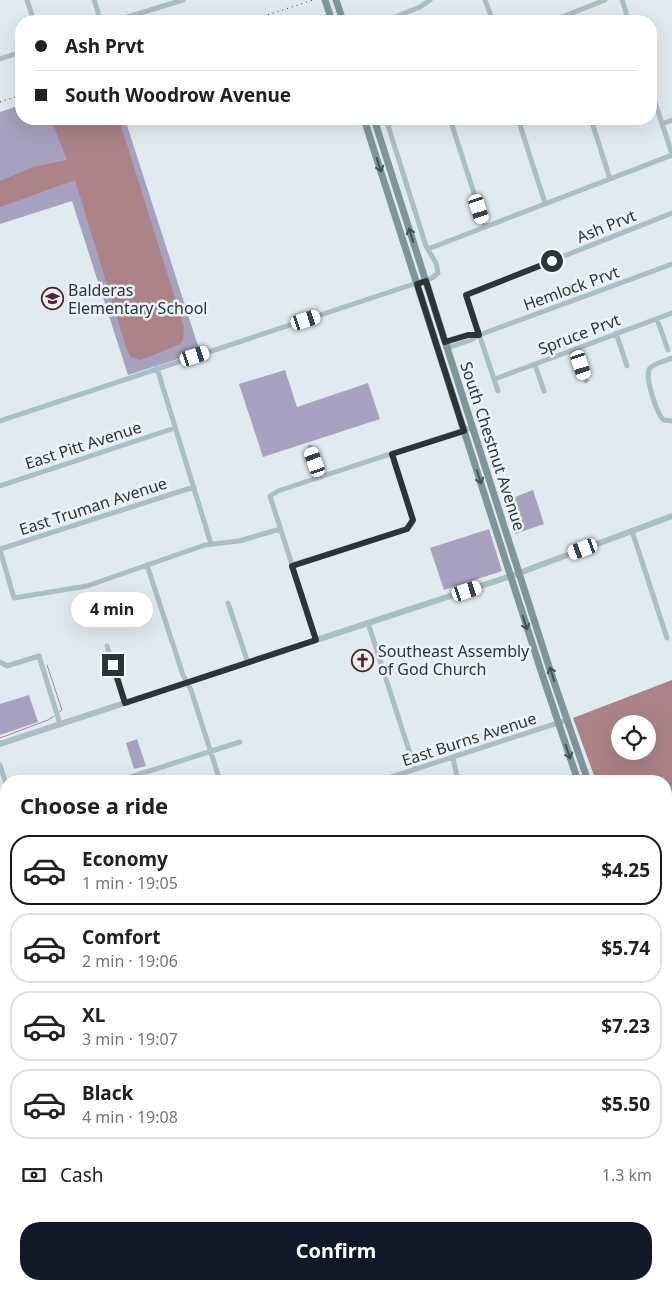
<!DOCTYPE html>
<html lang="en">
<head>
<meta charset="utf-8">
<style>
  :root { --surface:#fff; --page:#f6f6f6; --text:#202124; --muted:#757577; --line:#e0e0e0; --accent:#111827 }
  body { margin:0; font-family:"Noto Sans",sans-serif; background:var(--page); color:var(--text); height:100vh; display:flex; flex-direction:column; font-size:19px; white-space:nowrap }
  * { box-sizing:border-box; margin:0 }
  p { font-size:16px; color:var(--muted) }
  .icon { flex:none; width:28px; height:28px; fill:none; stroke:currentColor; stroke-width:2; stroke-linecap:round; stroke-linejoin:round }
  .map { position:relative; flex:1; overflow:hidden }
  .sheet { position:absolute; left:0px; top:775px; width:672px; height:515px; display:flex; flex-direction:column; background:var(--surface); border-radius:20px 20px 0 0; box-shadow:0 5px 20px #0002 }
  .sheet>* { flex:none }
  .banner { position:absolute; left:15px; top:15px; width:642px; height:110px; border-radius:20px; box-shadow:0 5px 20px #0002; display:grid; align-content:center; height:110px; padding:0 20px; background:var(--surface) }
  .tools { position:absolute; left:611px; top:715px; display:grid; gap:10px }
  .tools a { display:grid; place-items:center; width:45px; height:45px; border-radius:50%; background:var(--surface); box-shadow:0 5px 20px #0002; font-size:25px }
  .end { position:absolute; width:22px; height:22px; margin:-11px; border:6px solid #2b3537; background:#fff; box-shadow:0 0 0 2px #fff }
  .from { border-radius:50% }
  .bubble { position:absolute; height:35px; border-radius:18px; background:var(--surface); box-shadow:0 5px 20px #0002; font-size:16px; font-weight:700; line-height:35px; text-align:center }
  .car { position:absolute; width:15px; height:30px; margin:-15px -8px; border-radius:6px; box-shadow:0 0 4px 1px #0007; background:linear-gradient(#fff 24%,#345 0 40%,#fff 0 76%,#345 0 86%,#fff 0) }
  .banner b { display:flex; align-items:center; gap:18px; height:48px; font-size:19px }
  .banner b+b { border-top:1px solid var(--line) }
  .banner i { width:12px; height:12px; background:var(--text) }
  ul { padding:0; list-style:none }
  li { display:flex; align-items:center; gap:15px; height:70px; margin:0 10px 8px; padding:0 10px; border:2px solid var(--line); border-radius:20px }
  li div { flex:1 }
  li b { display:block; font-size:19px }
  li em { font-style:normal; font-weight:700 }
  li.selected { border-color:var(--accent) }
  li>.icon { width:45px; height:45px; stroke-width:1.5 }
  h2 { padding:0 20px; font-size:22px; line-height:60px }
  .pay { display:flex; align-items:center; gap:12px; height:55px; padding:0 20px; font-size:19px }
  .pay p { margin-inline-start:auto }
  .action { display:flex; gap:10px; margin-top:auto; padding:10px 20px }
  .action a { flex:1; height:58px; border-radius:20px; background:var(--accent); color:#fff; font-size:20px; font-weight:700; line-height:58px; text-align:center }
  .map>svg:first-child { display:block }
  .green { fill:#a5a1be }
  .water { fill:#ab8288; fill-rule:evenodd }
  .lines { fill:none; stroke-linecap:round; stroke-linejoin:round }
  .stream { stroke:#ab8288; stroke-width:1 }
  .minor { stroke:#aabec5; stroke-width:5 }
  .tertiary { stroke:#aabec5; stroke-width:6 }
  .secondary { stroke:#7e969b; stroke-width:7 }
  .primary { stroke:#5d7377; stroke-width:8 }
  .rail { stroke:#2b3537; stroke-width:1; stroke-dasharray:1 4; stroke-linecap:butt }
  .oneway { stroke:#445255 }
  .route { stroke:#2b3537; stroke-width:6 }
  .labels { text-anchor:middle; stroke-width:5; stroke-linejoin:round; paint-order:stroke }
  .street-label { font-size:16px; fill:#2b3537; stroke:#ecf4f8 }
  .poi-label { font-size:16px; fill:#2b3537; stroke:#ecf4f8; text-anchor:start }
</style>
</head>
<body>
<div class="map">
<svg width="672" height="1290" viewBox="0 0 672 1290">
  <rect width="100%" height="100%" fill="#e0ebf0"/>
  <path class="green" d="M21,105V119H125L200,352L128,375L72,201L0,224V112Z
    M285,370L297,407L368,383L380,419L263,457L239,384Z
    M533,490L544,524L515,534L505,501Z
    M489,529L502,571L444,590L430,548Z
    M29,695L38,722L0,735V704Z
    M137,739L146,766L134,769L126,743Z
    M22,1284H55L56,1285L42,1290H24Z"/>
  <path class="water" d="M51,119H119L184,327L183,340L180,344L141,360L131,357L127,350L75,180L0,207V181L33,167L67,160Z
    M672,680V839L666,840V781H596L573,718ZM620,724H648V751H620Z
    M672,876V1000L666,983V878Z
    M672,1082V1139L666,1121V1084Z"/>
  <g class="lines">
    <path class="stream" d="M47,665L62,710L58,713
      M0,738L48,720L54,716"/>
    <path class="minor" d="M27,0L34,21
      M94,0L101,21
      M485,0L493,21
      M622,0L629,21
      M114,21L183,0
      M385,21L420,7L430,0
      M552,21L605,0
      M0,59L21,52
      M651,90L672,154
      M450,119L485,227
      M518,119L545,203
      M591,119L610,179
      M662,124L672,120
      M428,249L672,155
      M657,319L668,350
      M616,333L627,366
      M445,342L468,335H478
      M447,348L471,340L479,335L672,264
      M575,349L586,381
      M672,358C665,361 655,363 650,368C644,376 656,409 661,417L664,420L672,421
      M535,365L544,391
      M157,368L211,544
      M495,379L672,313
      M498,391L466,295L672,213
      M0,421L432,278L438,273L436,263L426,246L386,119
      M310,447L320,477
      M0,486L175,428
      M632,531L667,638
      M0,549L194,487
      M0,550L14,598L87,586L205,545L239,541L280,529
      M147,565L183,675L191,690L220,781
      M292,565L407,529L413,520L392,454
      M228,603L248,663
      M368,623L415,769
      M316,640L270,496L278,491L320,477L473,427
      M107,646L125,703
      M0,662L7,666L39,656L60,724
      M453,758L458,781
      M0,765L6,784
      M145,772L148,781
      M118,781L240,742
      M379,781L567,720
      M0,820L6,818
      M0,1108L6,1106
      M0,1271L6,1269
      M418,1284L420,1290"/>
    <path class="tertiary" d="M0,744L511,576L672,516"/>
    <path class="secondary" d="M325,0L332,21
      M336,0L343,21
      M364,119L543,677L578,781
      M374,119L551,673L588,781
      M0,1000L6,1019
      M666,1008L672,1025
      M666,1037L672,1054
      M93,1284L95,1290"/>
    <path class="primary" d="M666,1163L672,1160
      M666,1174L672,1172
      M303,1290L322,1284
      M339,1290L358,1284"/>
    <path class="rail" d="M249,21L313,0
      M0,102L21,95"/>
  </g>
  <defs><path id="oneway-shaft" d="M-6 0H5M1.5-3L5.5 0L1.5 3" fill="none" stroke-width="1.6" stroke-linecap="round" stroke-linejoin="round" transform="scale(1.25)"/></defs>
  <g class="oneway">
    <use href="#oneway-shaft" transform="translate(379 165) rotate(72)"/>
    <use href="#oneway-shaft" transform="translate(411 235) rotate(-108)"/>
    <use href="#oneway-shaft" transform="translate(479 477) rotate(72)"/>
    <use href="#oneway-shaft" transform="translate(525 623) rotate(72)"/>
    <use href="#oneway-shaft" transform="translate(552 674) rotate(-108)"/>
    <use href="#oneway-shaft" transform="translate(568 752) rotate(71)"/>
  </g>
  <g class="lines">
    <path class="route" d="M113,665L125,703L316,640L292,566L407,529L413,520L392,454L464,431L417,284L426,281L445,342L468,335H479L466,295L552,261"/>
  </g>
  <defs>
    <symbol id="school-ring" viewBox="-11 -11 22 22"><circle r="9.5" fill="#ecf4f8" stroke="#54242b" stroke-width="1.5"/><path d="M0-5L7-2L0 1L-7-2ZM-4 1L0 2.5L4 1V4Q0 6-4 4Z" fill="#54242b"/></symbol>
    <symbol id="church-ring" viewBox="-11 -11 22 22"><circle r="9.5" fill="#ecf4f8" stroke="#54242b" stroke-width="1.5"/><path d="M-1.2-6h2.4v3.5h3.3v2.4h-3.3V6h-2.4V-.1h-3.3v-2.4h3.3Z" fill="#54242b"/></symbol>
  </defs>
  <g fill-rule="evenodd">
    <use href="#school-ring" x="40" y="286" width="25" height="25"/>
    <use href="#church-ring" x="350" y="648" width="25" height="25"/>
  </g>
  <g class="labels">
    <g class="street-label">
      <text transform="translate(606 226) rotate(-22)" y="6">Ash Prvt</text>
      <text transform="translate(571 288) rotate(-20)" y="6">Hemlock Prvt</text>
      <text transform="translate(579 334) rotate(-21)" y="6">Spruce Prvt</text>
      <text transform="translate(83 445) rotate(-18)" y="6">East Pitt Avenue</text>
      <text transform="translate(493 446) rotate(72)" y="6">South Chestnut Avenue</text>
      <text transform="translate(93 506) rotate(-18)" y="6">East Truman Avenue</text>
      <text transform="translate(469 739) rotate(-18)" y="6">East Burns Avenue</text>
    </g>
    <g class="poi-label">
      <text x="68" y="296">Balderas<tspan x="68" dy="18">Elementary School</tspan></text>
      <text x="378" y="657">Southeast Assembly<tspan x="378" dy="18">of God Church</tspan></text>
    </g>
  </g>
</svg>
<div class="tools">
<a><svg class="icon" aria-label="locate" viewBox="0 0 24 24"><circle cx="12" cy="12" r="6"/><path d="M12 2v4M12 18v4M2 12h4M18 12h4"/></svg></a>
</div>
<i class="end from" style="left:552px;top:261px"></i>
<i class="end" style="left:113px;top:665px"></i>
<div class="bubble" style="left:71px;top:592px;width:82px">4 min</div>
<i class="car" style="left:479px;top:209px;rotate:162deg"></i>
<i class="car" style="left:306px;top:320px;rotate:72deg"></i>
<i class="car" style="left:195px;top:356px;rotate:72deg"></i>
<i class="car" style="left:581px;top:365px;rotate:162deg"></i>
<i class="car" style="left:315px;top:462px;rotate:341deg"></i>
<i class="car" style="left:583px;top:549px;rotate:250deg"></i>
<i class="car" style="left:467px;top:591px;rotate:72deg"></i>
<div class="banner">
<b><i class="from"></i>Ash Prvt</b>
<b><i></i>South Woodrow Avenue</b>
</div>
<section class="sheet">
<h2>Choose a ride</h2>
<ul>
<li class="selected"><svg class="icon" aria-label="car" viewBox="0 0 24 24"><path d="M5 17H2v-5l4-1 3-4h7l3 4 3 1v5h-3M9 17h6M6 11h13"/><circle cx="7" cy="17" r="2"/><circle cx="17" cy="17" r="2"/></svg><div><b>Economy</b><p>1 min · 19:05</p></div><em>$4.25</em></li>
<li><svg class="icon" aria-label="car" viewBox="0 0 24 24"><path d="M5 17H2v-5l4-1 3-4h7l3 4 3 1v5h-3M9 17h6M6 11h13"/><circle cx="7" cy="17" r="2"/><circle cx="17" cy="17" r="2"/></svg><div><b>Comfort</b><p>2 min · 19:06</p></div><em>$5.74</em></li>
<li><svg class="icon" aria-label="car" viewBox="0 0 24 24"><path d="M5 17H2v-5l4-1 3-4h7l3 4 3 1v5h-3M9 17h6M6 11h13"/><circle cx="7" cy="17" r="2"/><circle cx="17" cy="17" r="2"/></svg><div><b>XL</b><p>3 min · 19:07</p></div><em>$7.23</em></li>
<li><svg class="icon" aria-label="car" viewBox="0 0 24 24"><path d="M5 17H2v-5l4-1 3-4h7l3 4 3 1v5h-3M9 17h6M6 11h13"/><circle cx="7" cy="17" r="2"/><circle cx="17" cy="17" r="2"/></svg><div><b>Black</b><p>4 min · 19:08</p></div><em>$5.50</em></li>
</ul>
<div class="pay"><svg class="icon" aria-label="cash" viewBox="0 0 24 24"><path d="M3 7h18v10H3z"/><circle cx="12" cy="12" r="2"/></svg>Cash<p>1.3 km</p></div>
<div class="action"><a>Confirm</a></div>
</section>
</div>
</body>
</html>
